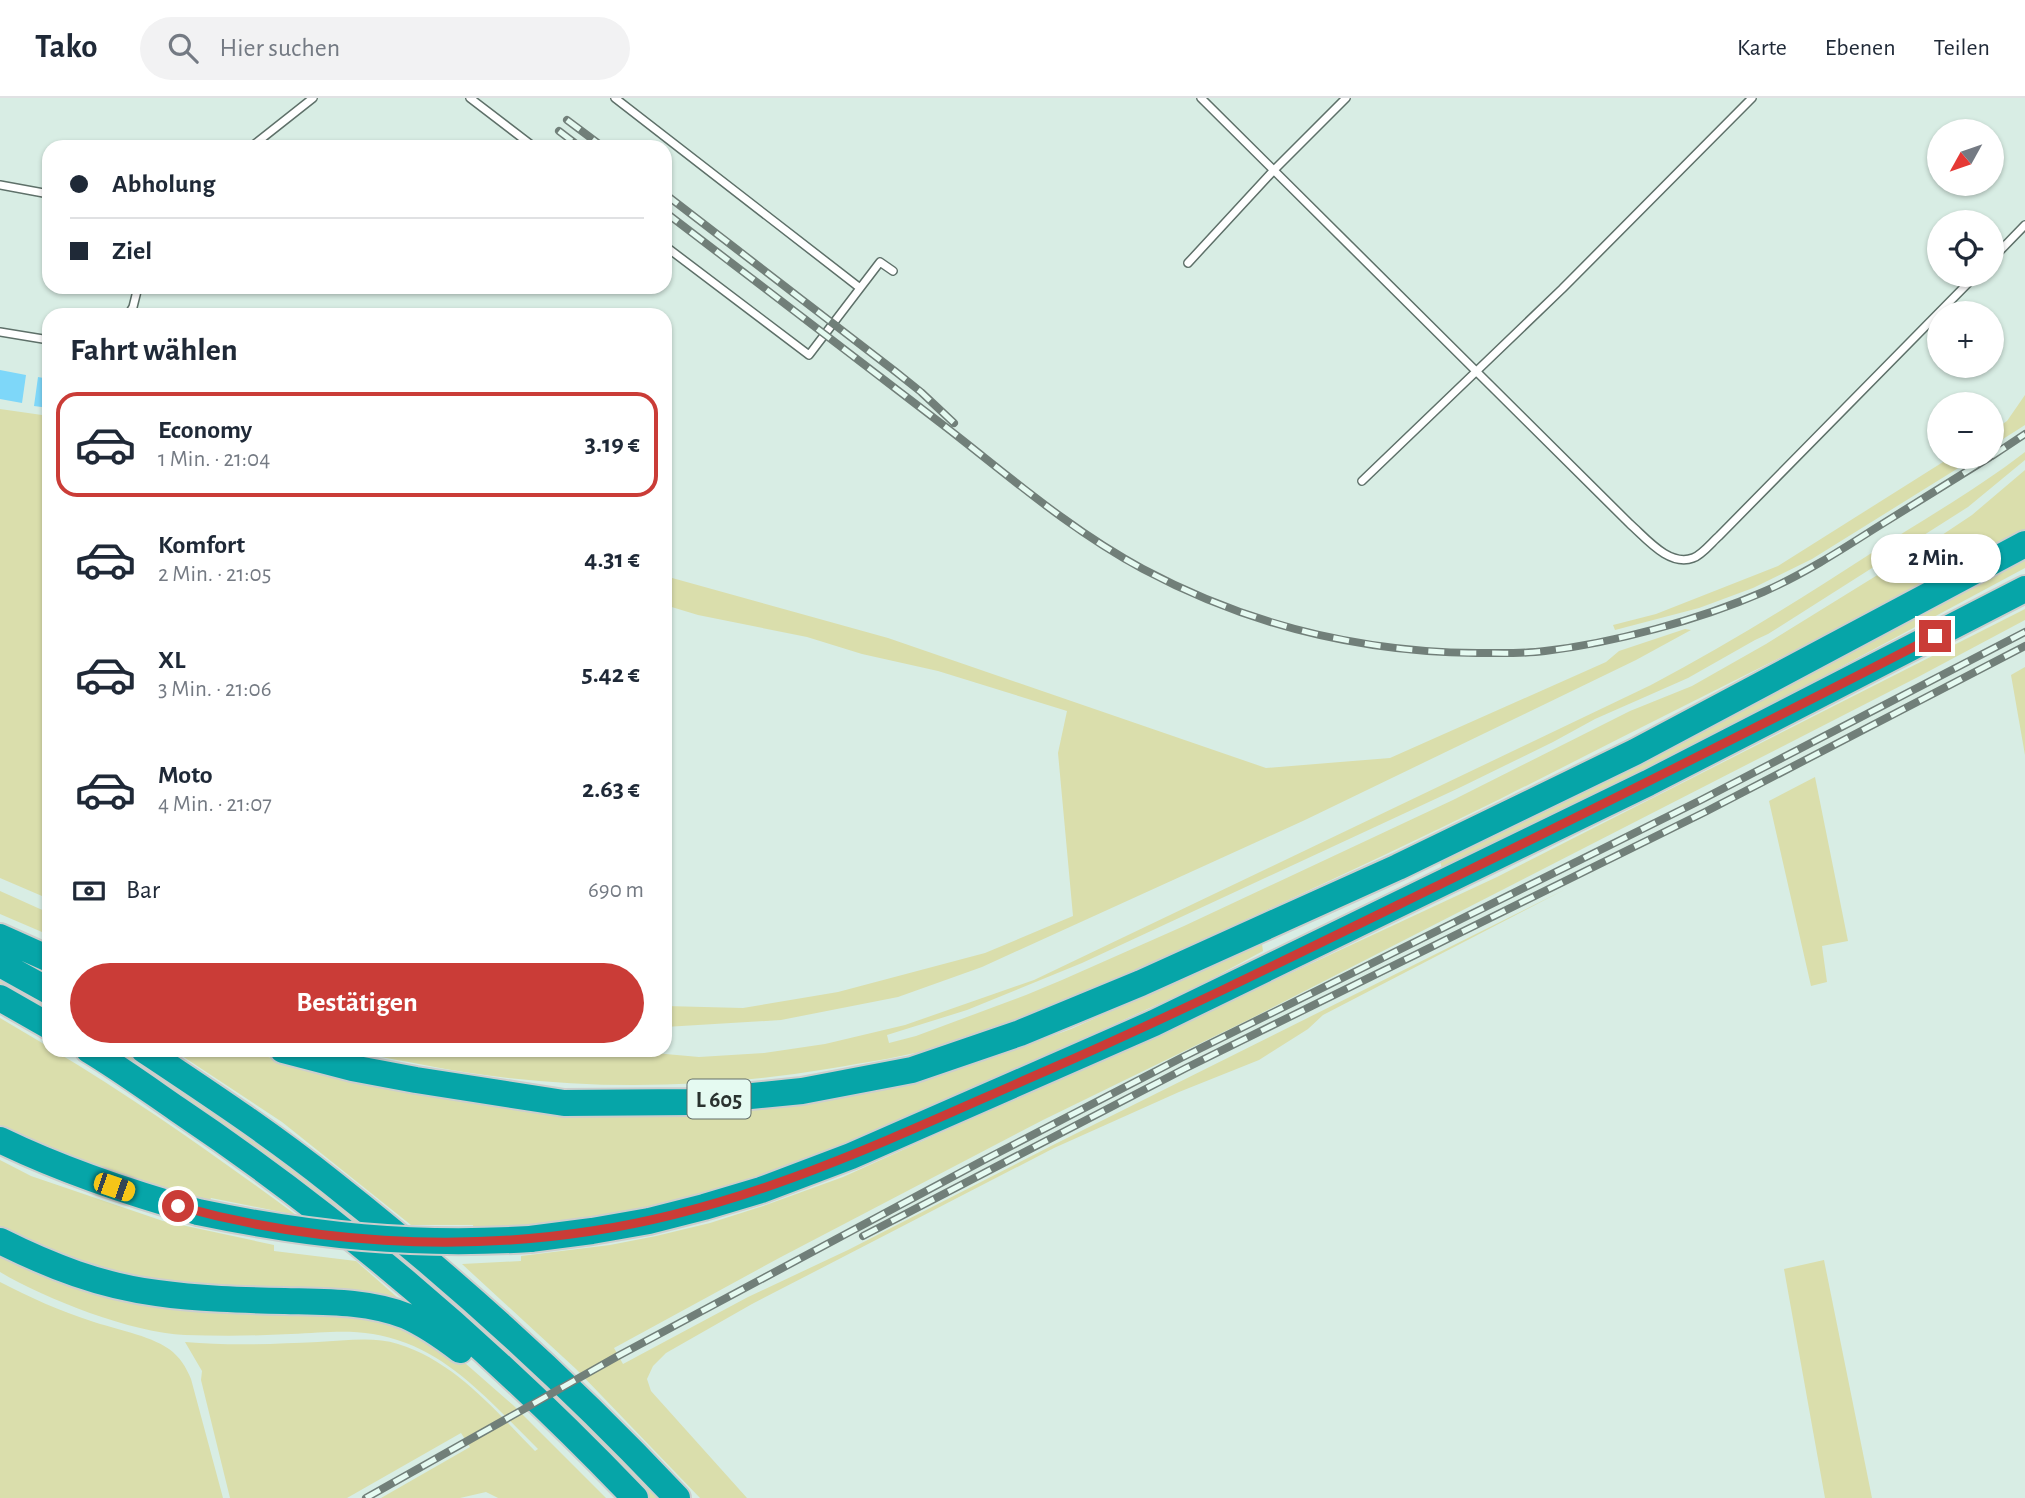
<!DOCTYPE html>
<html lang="de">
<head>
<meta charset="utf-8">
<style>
  :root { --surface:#fff; --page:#f2f2f3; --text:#1f2937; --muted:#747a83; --line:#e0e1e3; --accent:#ca3c37 }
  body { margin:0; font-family:"Alegreya Sans",sans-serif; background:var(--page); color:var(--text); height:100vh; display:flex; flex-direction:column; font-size:26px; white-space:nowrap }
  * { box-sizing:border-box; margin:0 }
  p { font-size:23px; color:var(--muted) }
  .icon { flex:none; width:38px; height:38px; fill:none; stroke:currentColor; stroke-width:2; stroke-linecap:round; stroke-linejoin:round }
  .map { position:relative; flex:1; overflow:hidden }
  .panel { position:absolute; left:42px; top:210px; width:630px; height:749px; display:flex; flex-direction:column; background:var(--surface); border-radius:21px; box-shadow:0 2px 5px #0004 }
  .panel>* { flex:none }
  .top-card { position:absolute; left:42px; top:42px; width:630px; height:154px; border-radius:21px; box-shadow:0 2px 5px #0004; display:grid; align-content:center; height:154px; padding:0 28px; background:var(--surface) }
  .needle { width:46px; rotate:230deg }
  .controls { position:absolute; left:1927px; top:21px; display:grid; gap:14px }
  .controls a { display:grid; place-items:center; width:77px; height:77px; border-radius:50%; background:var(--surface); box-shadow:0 2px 5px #0004; font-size:35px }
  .end { position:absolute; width:32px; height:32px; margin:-16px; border:9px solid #ca3c37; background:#fff; box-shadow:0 0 0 4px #fff }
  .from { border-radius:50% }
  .bubble { position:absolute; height:49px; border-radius:24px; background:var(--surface); box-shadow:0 2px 5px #0004; font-size:23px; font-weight:600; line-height:49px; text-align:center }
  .car { position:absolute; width:21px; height:42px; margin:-21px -10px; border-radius:9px; box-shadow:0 0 5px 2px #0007; background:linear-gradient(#f5c518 24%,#345 0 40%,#f5c518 0 76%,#345 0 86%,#f5c518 0) }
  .top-card b { display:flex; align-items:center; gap:24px; height:66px; font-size:26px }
  .top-card b+b { border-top:2px solid var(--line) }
  .top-card i { width:18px; height:18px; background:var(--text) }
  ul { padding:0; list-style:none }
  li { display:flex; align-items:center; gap:21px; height:105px; margin:0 14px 10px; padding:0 14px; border:4px solid transparent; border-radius:21px }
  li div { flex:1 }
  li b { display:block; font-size:26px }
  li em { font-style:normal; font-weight:600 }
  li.current { border-color:var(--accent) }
  li>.icon { width:63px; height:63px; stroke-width:1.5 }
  h2 { padding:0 28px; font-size:32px; line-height:84px }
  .pay { display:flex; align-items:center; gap:18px; height:77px; padding:0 28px; font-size:26px }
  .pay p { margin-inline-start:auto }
  .button { display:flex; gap:14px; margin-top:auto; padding:14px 28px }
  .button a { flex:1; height:80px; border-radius:42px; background:var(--accent); color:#fff; font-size:28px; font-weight:600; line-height:80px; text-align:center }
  header { display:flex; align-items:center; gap:42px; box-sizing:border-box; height:98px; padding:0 35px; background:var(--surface); border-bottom:2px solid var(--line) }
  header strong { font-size:33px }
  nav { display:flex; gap:38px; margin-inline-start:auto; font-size:24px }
  .search { width:490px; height:63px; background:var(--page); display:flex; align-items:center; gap:18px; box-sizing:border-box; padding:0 24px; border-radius:38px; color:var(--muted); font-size:26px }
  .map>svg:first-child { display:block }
  .green { fill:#dadeac }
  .water { fill:#7ed7f9 }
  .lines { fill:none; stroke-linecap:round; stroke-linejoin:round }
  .lane-casing { stroke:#5e7069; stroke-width:10 }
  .highway-casing { stroke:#cccecd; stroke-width:30 }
  .lane { stroke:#fff; stroke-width:7 }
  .highway { stroke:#06a5a8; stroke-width:26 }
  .rail-casing { stroke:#717f79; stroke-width:8 }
  .rail { stroke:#e5faf1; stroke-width:5; stroke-dasharray:16; stroke-linecap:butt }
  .highway-bridge-casing { stroke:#cccecd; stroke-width:30; stroke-linecap:butt }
  .highway-bridge { stroke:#06a5a8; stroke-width:26 }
  .route { stroke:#ca3c37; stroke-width:9 }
  .labels { text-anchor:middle; stroke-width:5; stroke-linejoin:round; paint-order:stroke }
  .shield { fill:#e5faf1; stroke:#626e69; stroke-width:2 }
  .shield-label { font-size:23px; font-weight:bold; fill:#2a322f }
</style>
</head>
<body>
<header>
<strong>Tako</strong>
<div class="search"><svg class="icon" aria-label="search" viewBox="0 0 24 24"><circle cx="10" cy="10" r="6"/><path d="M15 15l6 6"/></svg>Hier suchen</div>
<nav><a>Karte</a><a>Ebenen</a><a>Teilen</a></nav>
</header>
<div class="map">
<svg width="2025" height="1400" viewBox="0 0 2025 1400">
  <rect width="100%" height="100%" fill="#d8ede4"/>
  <path class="green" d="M2025,297V327L1992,348V333L2007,323Z
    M0,311L49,318V801L0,780Z
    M2025,354V362L1968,409L1768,536L1755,542L1688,580L1595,621L1553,644L1459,690L1082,865L967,912L887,937L889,945L916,938L1026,897L1062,882L1184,828L1453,702L1630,613L1692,588L1766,546L1939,439L1972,417L2025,372V436C1991,454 1956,474 1922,491C1889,508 1856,521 1824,538C1716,591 1609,646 1502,700C1397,752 1291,801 1184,850C1108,885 1031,922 950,946C910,958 868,964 827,971C693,993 557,993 424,967C400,962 376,959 353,952H621L699,959L764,955L825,946L905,927L1034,882L1651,587C1726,547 1798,503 1870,456C1922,422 1976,392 2025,354Z
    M1951,359H1976L1812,461L1753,490L1699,510L1615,532L1613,527L1656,516L1778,468Z
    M2025,460V470L1837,571L1790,601L1682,656L1442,771L1440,763Z
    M665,478L888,540L1266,670L1390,660L1606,564L1619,553L1685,531L1691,532L1636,562L1305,722L982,869L898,899L781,922L665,929V908L743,910L838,894L985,855L1073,818L1058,655L1067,613L938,573L862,556L807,539L698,517L665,507Z
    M2025,511V522L1918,579L1250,921L1043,1022L781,1159L614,1250L623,1266L748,1199L848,1152L1053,1047L1564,792L1323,917L1308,931L1259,962L1179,994L1054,1050L752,1206L666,1255L653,1268L647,1281L651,1293L747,1400H700L576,1271L462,1166L521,1163V1158L610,1147L656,1138L710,1125L763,1108L843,1079L1207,914L1497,779Z
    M2025,569V657L2011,577Z
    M1815,679L1848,843L1822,848L1827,884L1811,888L1769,703Z
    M0,793L49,815V837L0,816Z
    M1262,846L1263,853L1196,889L901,1023L781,1074L740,1088L642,1113L549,1127L474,1133L473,1127H411L282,1024L173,952H248L277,962L394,991L511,1009L907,984L983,963L1071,931Z
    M0,878L49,907V914L0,886Z
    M0,920L49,949V952H53C137,1002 217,1059 296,1117L211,1100L209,1105L134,1085L0,1030Z
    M111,952H123L144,965L307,1080L495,1235L662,1400H649L555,1304Z
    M0,1062L31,1078L163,1123L274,1147V1153L356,1163L407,1208L294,1195L106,1178L0,1135Z
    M0,1151L43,1172L374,1217L449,1251L513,1307L606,1400H498L486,1394L460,1400H381L470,1349L461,1335L347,1400H230L201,1282L202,1273L185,1244C230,1248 274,1246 318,1244C344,1243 373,1238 398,1246C454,1263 495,1312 535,1353L538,1351C499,1313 459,1265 406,1245C364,1229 334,1234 291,1236C256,1238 220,1238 185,1237C132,1235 46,1201 0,1174Z
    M1824,1162L1872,1400H1825L1784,1171Z
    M0,1184C29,1199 60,1213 91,1223C114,1231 149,1237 169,1251C180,1259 186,1269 191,1281L223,1400H0Z"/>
  <path class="water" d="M0,272L26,277L22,305L0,301Z
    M38,279L49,281V310L34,308Z"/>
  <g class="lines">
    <defs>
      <path id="lane" d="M470,0L534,49
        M615,0L860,190
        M1201,0L1630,426C1646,440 1669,469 1693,460C1702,457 1712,444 1719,438L1976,177
        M251,49L313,0
        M0,87L49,96
        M665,148L809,257L880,164L893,173
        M1992,161L2025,127
        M1188,165L1274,72L1346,0
        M128,217L133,209L138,189
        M0,234L49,242
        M1362,383L1562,191L1752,0"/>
      <path id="highway" d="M0,839L49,861
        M0,866L49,893
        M0,900L49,928
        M89,952C119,970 148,991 177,1011C344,1123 496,1255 635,1400
        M144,952C207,994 271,1036 331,1084C454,1181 570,1286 677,1400
        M283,952L352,970L416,982L564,1005L691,1004L802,993L912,972L1020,935L1141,885L1398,769L1635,654L2025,446
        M0,1042C64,1073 130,1095 198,1114
        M530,1141L592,1133L649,1123L704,1109L761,1092L851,1058L1154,925L1648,685L2025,491
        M0,1143C50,1168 101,1188 157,1195C199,1201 242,1202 285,1203C325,1204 368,1203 406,1218C426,1227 443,1239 460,1252"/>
    </defs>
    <use href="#lane" class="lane-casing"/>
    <use href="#highway" class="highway-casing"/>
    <use href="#lane" class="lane"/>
    <use href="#highway" class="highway"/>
    <defs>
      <path id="rail" d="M567,22L603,49
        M559,33L580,49
        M665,96L896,274L921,294L954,325
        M665,114C759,186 853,258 947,330C1010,379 1072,433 1143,471C1246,526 1360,554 1477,555C1499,555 1522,556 1545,553C1613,545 1699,522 1763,494C1802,477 1838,454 1874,431C1913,407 1951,383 1990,359
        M1992,358L2025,336
        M863,1138L1186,970L1705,714L2025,548
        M366,1400L618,1258L984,1062L1181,960L1701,702L2025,534"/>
    </defs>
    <use href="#rail" class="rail-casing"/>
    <use href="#rail" class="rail"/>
    <defs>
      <path id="highway-bridge" d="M198,1114C312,1138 413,1148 530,1141"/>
    </defs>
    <use href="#highway-bridge" class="highway-bridge-casing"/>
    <use href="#highway-bridge" class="highway-bridge"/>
  </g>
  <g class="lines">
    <path class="route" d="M178,1108C311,1145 456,1154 592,1133C753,1109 900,1036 1048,972C1181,914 1312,849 1443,785C1608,704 1772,622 1935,538"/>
  </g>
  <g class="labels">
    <rect class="shield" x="687.5" y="981.5" width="63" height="39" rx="5"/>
    <g class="shield-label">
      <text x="719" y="1009">L 605</text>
    </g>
  </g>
</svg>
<div class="controls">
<a><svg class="needle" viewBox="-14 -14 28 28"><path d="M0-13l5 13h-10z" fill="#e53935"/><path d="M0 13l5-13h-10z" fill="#747a83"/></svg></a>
<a><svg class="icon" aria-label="locate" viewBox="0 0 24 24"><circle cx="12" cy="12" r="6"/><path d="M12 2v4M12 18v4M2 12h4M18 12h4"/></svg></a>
<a>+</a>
<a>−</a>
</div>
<i class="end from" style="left:178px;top:1108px"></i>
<i class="end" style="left:1935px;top:538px"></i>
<div class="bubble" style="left:1871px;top:436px;width:130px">2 Min.</div>
<i class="car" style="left:114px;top:1089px;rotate:109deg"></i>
<div class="top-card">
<b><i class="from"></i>Abholung</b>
<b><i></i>Ziel</b>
</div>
<section class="panel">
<h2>Fahrt wählen</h2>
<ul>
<li class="current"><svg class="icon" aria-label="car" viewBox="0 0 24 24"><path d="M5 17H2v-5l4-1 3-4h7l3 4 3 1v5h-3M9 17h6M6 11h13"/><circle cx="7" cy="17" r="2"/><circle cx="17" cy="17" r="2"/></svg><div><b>Economy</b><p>1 Min. · 21:04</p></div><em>3.19 €</em></li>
<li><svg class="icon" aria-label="car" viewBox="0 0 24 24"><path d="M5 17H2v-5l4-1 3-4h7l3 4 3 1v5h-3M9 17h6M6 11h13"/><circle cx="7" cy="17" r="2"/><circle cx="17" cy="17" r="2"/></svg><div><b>Komfort</b><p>2 Min. · 21:05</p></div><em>4.31 €</em></li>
<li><svg class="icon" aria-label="car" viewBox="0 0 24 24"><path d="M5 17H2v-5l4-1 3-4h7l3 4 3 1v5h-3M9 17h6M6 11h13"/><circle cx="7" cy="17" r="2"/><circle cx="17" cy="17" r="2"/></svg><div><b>XL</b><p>3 Min. · 21:06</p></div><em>5.42 €</em></li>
<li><svg class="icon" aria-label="car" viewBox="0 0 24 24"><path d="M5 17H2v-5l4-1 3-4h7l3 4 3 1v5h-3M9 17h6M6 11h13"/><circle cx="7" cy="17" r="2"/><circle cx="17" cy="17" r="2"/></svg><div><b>Moto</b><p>4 Min. · 21:07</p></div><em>2.63 €</em></li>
</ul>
<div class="pay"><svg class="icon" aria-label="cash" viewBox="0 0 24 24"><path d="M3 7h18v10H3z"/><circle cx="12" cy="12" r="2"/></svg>Bar<p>690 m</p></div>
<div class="button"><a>Bestätigen</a></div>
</section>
</div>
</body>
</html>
